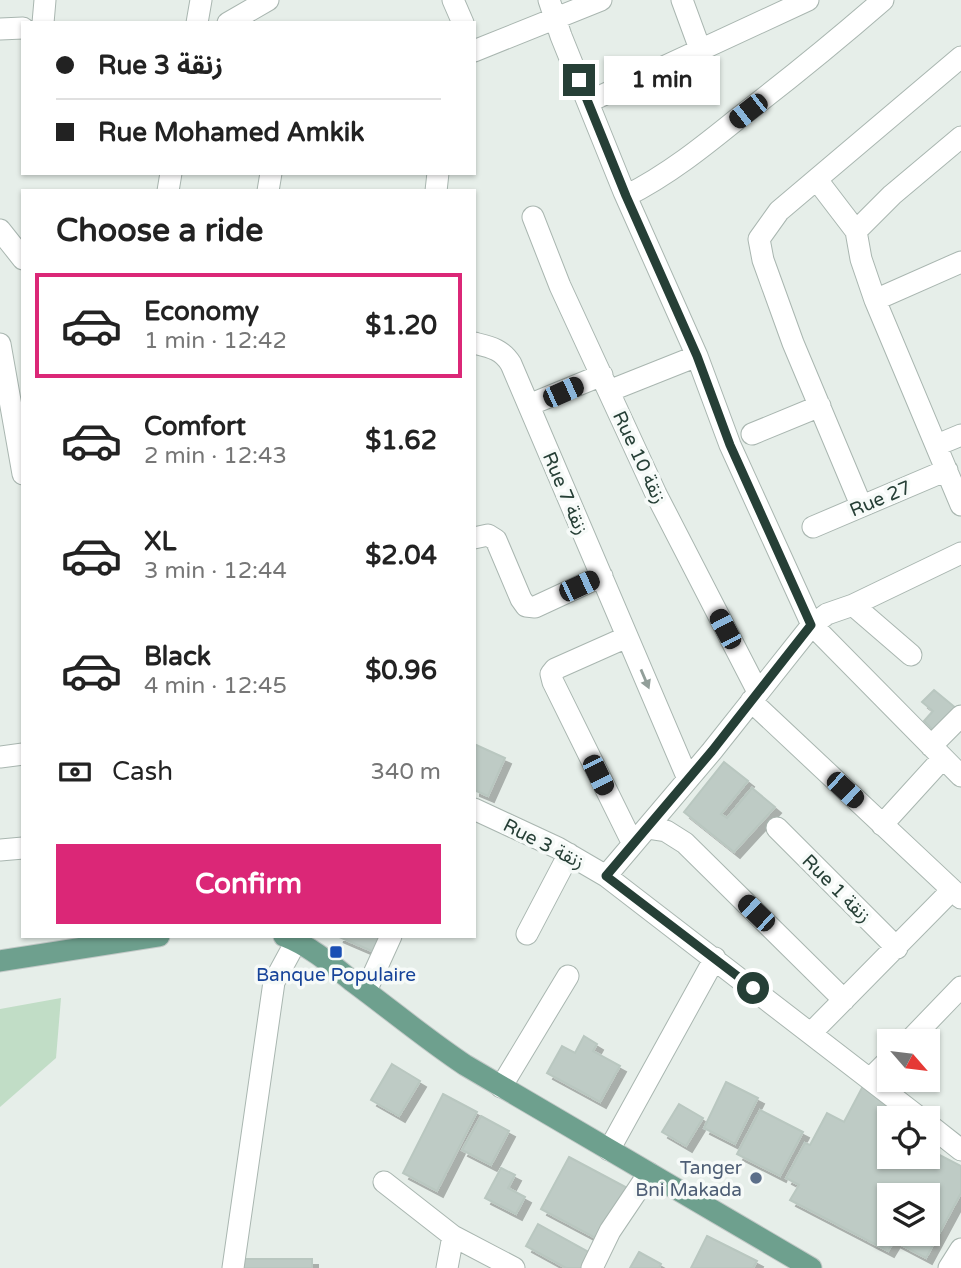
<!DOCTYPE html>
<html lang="en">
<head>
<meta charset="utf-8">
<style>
  :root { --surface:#fff; --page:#f6f6f6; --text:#222; --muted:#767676; --line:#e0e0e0; --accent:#db2777 }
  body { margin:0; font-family:"Varela Round","Noto Sans Arabic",sans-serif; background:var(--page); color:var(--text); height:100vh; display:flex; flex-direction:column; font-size:26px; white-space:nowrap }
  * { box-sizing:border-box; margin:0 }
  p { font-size:23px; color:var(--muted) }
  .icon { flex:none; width:38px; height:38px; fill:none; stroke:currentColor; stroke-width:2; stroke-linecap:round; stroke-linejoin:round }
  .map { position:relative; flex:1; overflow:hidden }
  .side { position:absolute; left:21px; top:189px; width:455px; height:749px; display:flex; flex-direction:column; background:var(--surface); border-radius:0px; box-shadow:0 2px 5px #0004 }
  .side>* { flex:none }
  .top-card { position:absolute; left:21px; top:21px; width:455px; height:154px; border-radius:0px; box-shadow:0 2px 5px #0004; display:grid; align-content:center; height:154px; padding:0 35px; background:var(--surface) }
  .needle { width:46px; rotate:118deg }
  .buttons { position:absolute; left:877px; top:1029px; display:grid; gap:14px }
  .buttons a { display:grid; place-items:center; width:63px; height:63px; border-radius:0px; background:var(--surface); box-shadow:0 2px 5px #0004; font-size:35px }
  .end { position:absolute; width:32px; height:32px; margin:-16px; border:9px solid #263f36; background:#fff; box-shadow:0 0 0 4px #fff }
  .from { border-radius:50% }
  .bubble { position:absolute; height:49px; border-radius:0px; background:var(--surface); box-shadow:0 2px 5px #0004; font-size:23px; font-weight:800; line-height:49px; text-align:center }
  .car { position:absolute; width:21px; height:42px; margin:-21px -10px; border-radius:9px; box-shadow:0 0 5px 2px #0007; background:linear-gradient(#222 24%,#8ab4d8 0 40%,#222 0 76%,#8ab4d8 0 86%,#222 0) }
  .top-card b { display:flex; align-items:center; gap:24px; height:66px; font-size:26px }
  .top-card b+b { border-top:2px solid var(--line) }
  .top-card i { width:18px; height:18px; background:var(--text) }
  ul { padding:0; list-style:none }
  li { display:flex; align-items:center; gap:21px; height:105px; margin:0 14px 10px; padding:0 21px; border:4px solid transparent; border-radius:0px }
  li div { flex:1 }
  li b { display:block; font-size:26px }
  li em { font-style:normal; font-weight:800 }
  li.active { border-color:var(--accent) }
  li>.icon { width:63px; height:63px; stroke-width:1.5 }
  h2 { padding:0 35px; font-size:32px; line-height:84px }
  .pay { display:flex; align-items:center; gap:18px; height:77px; padding:0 35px; font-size:26px }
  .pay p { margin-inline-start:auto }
  .button { display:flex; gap:14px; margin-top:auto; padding:14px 35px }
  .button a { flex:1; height:80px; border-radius:0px; background:var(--accent); color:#fff; font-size:28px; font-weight:800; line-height:80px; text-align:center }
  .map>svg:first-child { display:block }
  .green { fill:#c1ddc6 }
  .building { fill:#becbc5; stroke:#b9c7c0; stroke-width:2; fill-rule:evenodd; filter:url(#shadow) }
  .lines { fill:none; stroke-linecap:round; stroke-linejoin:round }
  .minor-casing { stroke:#a9b6b0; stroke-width:23 }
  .major-casing { stroke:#c2c9c7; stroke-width:23 }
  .minor { stroke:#fff; stroke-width:21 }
  .major { stroke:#6ea08e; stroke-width:21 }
  .oneway { fill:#929f9a }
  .route { stroke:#263f36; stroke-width:9 }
  .transit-dot { fill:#1a4fb4; stroke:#f6faf8; stroke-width:2.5 }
  .service-dot { fill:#5c6f8a; stroke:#f6faf8; stroke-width:2.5 }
  .labels { text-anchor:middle; stroke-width:7; stroke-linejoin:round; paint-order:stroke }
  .street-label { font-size:19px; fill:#263f36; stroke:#f6faf8 }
  .transit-label { font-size:19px; fill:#164399; stroke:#f6faf8 }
  .service-label { font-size:19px; fill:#4e5e75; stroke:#f6faf8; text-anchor:end }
</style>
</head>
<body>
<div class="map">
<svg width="961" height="1268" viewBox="0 0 961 1268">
  <defs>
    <filter id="shadow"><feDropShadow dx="6" dy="6" stdDeviation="0" flood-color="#0004"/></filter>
  </defs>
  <rect width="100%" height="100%" fill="#e6eee9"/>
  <path class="green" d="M61,998L56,1058L0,1107V1009Z"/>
  <path class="building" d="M934,690L957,709L935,732L924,721L933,711L922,702Z
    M474,744L505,758L488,796L474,790Z
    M724,762L748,781L721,814L727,818L752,788L775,807L734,852L684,812Z
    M337,936H389L381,955Z
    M584,1036L597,1044L593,1051L620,1066L600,1102L547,1073L562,1046L575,1053Z
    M392,1064L420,1081L399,1116L371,1100Z
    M726,1082L758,1098L735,1144L704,1128Z
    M864,1084L900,1103L892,1118H889V1157H928V1149L961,1166V1193L926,1258L894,1241L888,1251L790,1200L799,1185L786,1178L805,1143L810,1145L827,1113L844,1122ZM889,1195H928V1234H889Z
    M443,1094L477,1112L437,1191L403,1173Z
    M679,1104L703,1118L686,1146L662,1132Z
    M760,1110L803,1132L780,1176L737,1154Z
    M481,1116L509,1131L491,1165L462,1150Z
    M569,1157L631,1190L603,1242L541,1209Z
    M501,1168L515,1175L508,1188L525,1197L516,1214L485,1198Z
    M538,1224L592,1254L584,1268H566L526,1246Z
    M707,1236L757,1261L753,1268H691Z
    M639,1252L661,1264L659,1268H630Z
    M241,1259H312V1268H241Z"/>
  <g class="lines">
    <defs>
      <path id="minor" d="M453,0L463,23
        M549,0L561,36L624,192L697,356L730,445L812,625L961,776
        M682,0L700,49
        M43,23L45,0
        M197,23L201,0
        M228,23L268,0
        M0,29L23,28
        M474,51L601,0
        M588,102L808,0
        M961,137L892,195L856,231L861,259L875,300L961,505
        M817,180L856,231
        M168,191L171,173
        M268,191L271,173
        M436,191L438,173
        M626,196C668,175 704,146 741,116C789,79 837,40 883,0
        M533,217L560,286L656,494L758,692
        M0,230L23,259
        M875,300L961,262
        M474,343C490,347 502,349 511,364L688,779
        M0,344L23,474
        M609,391L697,356
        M529,405L602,375
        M752,434L820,406
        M937,445L961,435
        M861,505L793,343L763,260L759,239L779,211L961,57
        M813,527L947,470
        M474,538L488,535L496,540L521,599L526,606L535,607L602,576
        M853,605L911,655
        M627,637L555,669L551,674L553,682L633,844
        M751,701L961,898
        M931,746L961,716
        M0,757L23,754
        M474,809L558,848L606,876L920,1118
        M882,825L943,758
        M647,828L666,831L685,843L844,1000
        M777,828L897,948
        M0,850L23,848
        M606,876L712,751L812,625L827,614L853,605L961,553
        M527,934L569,854
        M366,991L391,936
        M811,1033L952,890
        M909,1041L961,987
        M870,1079L889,1060
        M501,1087L568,976
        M928,1124L961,1150
        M609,1150L715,958
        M384,1182L453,1236L514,1268
        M233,1268L274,982L299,936
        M447,1268L453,1236
        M592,1268L610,1231L649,1173
        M949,1268L961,1249"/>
      <path id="major" d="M284,936C310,946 331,964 352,981C390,1009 426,1039 465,1065L811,1268
        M0,961L159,936"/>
    </defs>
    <use href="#minor" class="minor-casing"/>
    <use href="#major" class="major-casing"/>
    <use href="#minor" class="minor"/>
    <use href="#major" class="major"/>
  </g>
  <defs><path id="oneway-solid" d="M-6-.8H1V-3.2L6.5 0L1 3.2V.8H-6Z" transform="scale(1.75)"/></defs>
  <use class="oneway" href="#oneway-solid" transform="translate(645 679) rotate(67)"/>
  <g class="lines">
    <path class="route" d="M579,80L626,196L697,356L730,445L811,625L712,751L606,876L753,988"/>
  </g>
  <rect class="transit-dot" x="329" y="945" width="14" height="14" rx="3.5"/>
  <circle class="service-dot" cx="756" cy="1178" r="7"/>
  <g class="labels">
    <g class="street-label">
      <text transform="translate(640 457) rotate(65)" y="7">Rue 10 زنقة</text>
      <text transform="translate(566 493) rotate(67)" y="7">Rue 7 زنقة</text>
      <text transform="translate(880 498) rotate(-23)" y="7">Rue 27</text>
      <text transform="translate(544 843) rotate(27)" y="7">Rue 3 زنقة</text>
      <text transform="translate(837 888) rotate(45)" y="7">Rue 1 زنقة</text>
    </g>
    <g class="transit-label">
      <text x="336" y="981">Banque Populaire</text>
    </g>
    <g class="service-label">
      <text x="742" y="1174">Tanger<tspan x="742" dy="22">Bni Makada</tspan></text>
    </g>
  </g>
</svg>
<div class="buttons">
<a><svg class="needle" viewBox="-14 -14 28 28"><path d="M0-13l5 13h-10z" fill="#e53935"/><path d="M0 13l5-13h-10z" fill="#767676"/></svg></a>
<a><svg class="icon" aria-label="locate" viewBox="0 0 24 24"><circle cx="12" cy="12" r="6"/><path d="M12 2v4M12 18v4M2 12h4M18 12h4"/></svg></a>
<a><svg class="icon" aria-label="layers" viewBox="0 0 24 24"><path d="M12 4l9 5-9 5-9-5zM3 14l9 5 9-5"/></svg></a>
</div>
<i class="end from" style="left:753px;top:988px"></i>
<i class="end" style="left:579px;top:80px"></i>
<div class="bubble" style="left:604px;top:56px;width:116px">1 min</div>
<i class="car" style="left:748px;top:111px;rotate:232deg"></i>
<i class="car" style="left:563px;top:392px;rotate:66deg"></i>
<i class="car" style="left:579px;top:586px;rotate:65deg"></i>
<i class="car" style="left:725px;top:629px;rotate:332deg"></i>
<i class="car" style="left:598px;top:775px;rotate:154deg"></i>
<i class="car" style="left:845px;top:790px;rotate:133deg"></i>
<i class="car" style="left:756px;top:913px;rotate:314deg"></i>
<div class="top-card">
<b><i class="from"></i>Rue 3 زنقة</b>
<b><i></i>Rue Mohamed Amkik</b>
</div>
<section class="side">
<h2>Choose a ride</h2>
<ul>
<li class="active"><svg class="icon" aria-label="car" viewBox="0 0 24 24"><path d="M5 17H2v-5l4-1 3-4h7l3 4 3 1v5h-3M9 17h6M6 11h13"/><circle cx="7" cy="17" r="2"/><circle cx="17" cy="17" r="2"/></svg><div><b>Economy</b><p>1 min · 12:42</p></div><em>$1.20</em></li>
<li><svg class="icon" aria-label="car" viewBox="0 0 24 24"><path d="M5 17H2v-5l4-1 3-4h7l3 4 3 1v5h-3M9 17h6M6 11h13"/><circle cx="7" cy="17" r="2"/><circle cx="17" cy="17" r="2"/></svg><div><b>Comfort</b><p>2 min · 12:43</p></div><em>$1.62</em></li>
<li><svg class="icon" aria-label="car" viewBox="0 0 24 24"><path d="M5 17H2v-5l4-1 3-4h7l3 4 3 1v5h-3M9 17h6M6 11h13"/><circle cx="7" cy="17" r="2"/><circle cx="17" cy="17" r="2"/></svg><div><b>XL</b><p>3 min · 12:44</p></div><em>$2.04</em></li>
<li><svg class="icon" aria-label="car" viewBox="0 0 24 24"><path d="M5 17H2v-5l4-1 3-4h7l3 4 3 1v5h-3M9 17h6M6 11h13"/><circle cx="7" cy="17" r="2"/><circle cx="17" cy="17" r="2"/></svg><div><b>Black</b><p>4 min · 12:45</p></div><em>$0.96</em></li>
</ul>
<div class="pay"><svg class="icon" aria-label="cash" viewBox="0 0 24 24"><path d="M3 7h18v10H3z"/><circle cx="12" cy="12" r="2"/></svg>Cash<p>340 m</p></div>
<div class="button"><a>Confirm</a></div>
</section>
</div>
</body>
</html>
